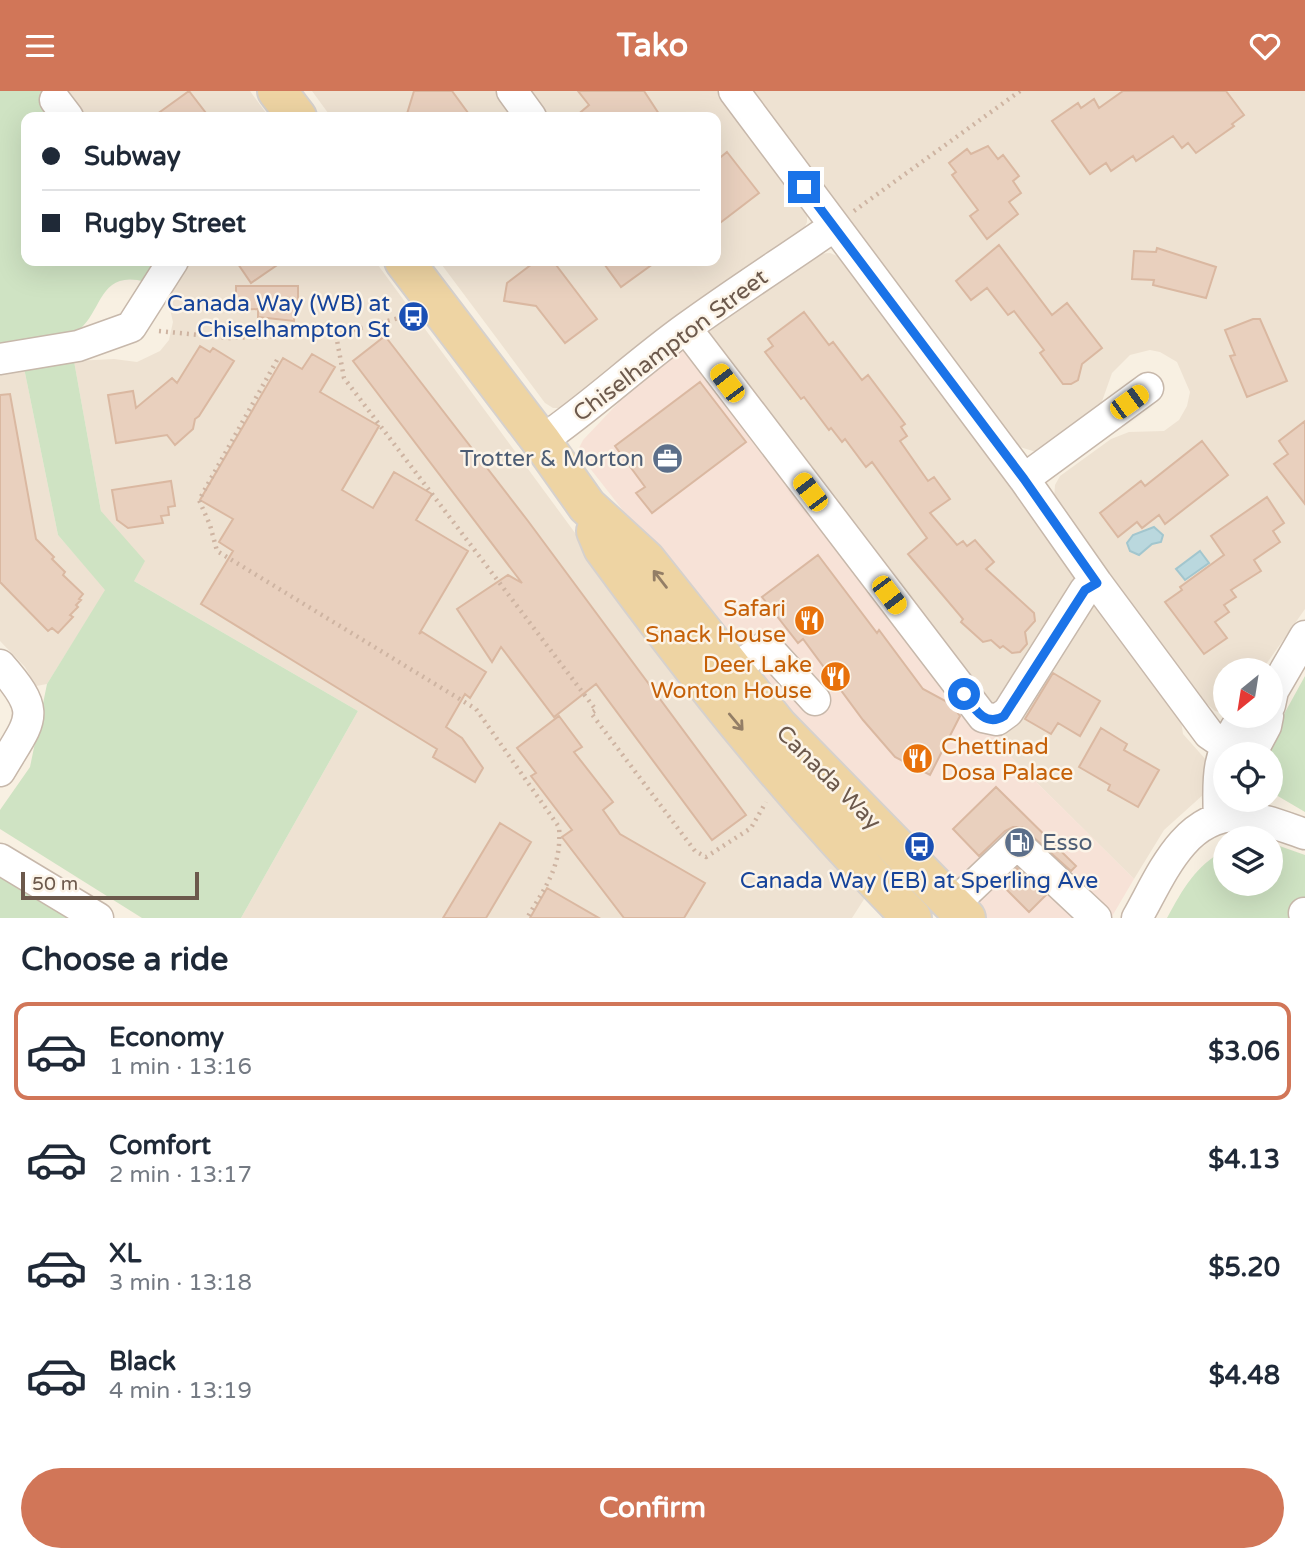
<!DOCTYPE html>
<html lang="en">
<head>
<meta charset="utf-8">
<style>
  :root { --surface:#fff; --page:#f6f6f7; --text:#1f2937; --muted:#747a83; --line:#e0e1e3; --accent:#d17658 }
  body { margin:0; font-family:"Varela Round",sans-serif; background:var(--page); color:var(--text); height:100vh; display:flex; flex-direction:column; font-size:26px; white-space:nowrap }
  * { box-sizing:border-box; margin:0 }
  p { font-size:23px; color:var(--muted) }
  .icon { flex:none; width:38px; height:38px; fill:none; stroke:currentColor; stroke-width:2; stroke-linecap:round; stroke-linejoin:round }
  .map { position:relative; height:827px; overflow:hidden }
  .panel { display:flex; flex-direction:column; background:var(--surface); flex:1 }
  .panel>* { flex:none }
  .guide { position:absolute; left:21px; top:21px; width:700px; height:154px; border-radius:14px; box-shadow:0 7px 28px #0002; display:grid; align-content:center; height:154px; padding:0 21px; background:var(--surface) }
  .needle { width:46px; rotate:210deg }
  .controls { position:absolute; left:1213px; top:567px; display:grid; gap:14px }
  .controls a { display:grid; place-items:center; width:70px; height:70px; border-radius:50%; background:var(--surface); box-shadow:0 7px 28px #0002; font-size:35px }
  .scale { position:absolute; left:21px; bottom:18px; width:178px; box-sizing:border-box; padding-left:7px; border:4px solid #6c594c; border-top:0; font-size:19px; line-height:24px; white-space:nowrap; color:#6c594c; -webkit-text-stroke:5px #fcf4e8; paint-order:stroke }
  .end { position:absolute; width:32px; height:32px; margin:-16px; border:9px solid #1a73e8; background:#fff; box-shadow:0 0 0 4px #fff }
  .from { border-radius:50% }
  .car { position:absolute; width:21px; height:42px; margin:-21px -10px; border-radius:9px; box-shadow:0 0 5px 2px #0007; background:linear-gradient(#f5c518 24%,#345 0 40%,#f5c518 0 76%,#345 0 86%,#f5c518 0) }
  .guide b { display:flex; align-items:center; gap:24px; height:66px; font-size:26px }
  .guide b+b { border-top:2px solid var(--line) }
  .guide i { width:18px; height:18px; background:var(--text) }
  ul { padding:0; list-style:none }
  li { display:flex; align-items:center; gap:21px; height:98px; margin:0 14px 10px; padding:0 7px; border:4px solid transparent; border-radius:14px }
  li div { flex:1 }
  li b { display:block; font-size:26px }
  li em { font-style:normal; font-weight:700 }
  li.on { border-color:var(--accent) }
  li>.icon { width:63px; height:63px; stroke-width:1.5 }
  h2 { padding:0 21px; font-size:32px; line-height:84px }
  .button { display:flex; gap:14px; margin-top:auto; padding:14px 21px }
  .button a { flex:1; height:80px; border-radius:42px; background:var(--accent); color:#fff; font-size:28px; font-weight:700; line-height:80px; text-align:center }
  header { display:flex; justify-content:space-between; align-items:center; height:91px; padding:0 21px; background:var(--accent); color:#fff; font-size:32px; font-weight:700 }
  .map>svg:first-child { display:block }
  .residential { fill:#eee2d2 }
  .commercial { fill:#f7e2d7 }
  .green { fill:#cfe3c3 }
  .water { fill:#bad8de; stroke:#a2c6ce; stroke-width:2 }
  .building { fill:#e9d0be; stroke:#dab8a1; stroke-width:2 }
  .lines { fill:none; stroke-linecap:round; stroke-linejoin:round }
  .minor-casing { stroke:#c7b8ab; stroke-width:33 }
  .major-casing { stroke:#d6d1cd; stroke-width:42 }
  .path { stroke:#ceb4a2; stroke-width:4.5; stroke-dasharray:2 5; stroke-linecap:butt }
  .minor { stroke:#fff; stroke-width:30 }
  .major { stroke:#eed4a3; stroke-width:38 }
  .oneway { stroke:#937e66 }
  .route { stroke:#1a73e8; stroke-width:9 }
  .labels { text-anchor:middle; stroke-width:5; stroke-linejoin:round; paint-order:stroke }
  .transit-label { font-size:23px; fill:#164399; stroke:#fcf4e8; text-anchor:end }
  .street-label { font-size:23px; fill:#6c594c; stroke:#fcf4e8 }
  .service-label { font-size:23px; fill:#4e5e75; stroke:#fcf4e8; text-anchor:end }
  .food-label { font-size:23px; fill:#c56008; stroke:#fcf4e8; text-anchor:end }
</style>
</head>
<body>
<header><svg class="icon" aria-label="menu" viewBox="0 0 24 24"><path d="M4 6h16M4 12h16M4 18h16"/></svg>Tako<svg class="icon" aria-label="heart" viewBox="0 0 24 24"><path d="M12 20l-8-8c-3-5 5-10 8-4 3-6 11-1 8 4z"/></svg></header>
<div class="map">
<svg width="1305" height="827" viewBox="0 0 1305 827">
  <rect width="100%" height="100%" fill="#f8f0e2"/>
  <path class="residential" d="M68,0H250L269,26H68L55,9Z
    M312,0H719L807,119V131L802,143L564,317H553L545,312L439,170H716V26H331Z
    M746,0H1305V518L1262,579H1225V623L1215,620L1205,611L1054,407L1055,394L1060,385L1111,348L1129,341L1164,340L1179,329L1187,315L1190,301L1177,271L1160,261L1150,259L1130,264L1112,282L1100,316L1036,361L1014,354Z
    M830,162L849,170L1085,499L1180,623L1183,643L1208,671L1204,703L1164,739L1134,788L1003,658L997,629L694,248L817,163Z
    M173,170H375L645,537L868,802L852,827H241L358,620L134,490L101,420L74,270L114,268L137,271L160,260L169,249L173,231L168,210L161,201Z
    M24,277L58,444L106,499L47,593L36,595L25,576L0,550V281Z"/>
  <path class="commercial" d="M694,248L997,629L1003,658L1134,788L1111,827H984L824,663L717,540L589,376L579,357L583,349L637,292Z"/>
  <path class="green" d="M0,0H68L56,9L68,26H26V170H172L146,191C99,178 103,219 79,239L0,254Z
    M74,270L101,420L145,470L134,490L358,620L241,827H142L0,738V719L30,676L47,593L105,499L58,444L24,277Z
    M1305,585V721L1271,701L1270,663H1262Z
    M1271,752L1305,764V827H1167C1183,798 1195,775 1225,759V793H1270Z
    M0,780L79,827H0Z"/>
  <path class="water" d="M1154,436L1163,444L1161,451L1152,453L1139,464L1130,460L1127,452L1133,444Z
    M1200,460L1209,472L1185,489L1176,478Z"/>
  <path class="building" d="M189,0L209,26H153Z
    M414,0H452L471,26H406Z
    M578,0H644L661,26H575L589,14Z
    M1123,0H1226L1244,24L1232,33L1234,35L1196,62L1188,52L1182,57L1173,45L1136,70L1133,65L1111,80L1106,72L1090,83L1052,30L1078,12L1081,17L1094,8L1099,17Z
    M988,55L998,68L1003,64L1019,85L1013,90L1021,102L1009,111L1018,123L987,148L970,125L978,119L952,84L956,81L949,72L967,58L971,63Z
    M727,61L759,102L716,135V70Z
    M999,154L1052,224L1067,212L1102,257L1082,273L1078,289L1071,293H1063L1040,262L1044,259L1014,220L1008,224L987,197L971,209L956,190Z
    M1157,157L1216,176L1206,207L1153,194L1154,189L1132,188L1134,160L1156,161Z
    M236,170H283L251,192Z
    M536,170H553L597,228L565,252L536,215L504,210L507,192Z
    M602,170H657L621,196Z
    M236,195H298V216L295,219L294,230L258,226V218L236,219Z
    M804,221L829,254L833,251L862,289L868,284L905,333L901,336L907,345L900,350L928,390L934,386L950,408L930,422L957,454L963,450L967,455L975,449L994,471L986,478L1034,522L1035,530L1025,541L1027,553L1020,561L1012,562L1003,555L1000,557L991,549L983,551L961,531L963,528L908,463L927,447L872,371L866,376L845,348L842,351L831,337L829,339L804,306L801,308L765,261L773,255L768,248Z
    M1253,228H1260L1287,290L1247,306L1230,265L1235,264L1225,239Z
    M385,245L528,430L746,724L712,749L596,593L554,626L501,556L492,571L457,518L508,484L522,492L353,270Z
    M200,255L210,261L213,257L234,270L199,325L195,328L193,338L175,354L167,344L116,352L108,304L133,300L136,317L172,287L177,292Z
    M312,263L335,276L320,301L379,335L342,399L373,417L394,381L432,403L416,429L468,460L419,543L422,541L486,581L470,607L465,603L446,636L462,647L483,677L475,691L433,666L437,658L201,513L233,460L219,451L233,428L200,409L283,267L302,278Z
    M700,291L746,351L652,422L636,402L645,396L615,355Z
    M10,303L36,448L54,466L52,468L65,481L63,484L83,503L79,508L81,509L76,514L78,516L70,524L73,526L58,542L52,537L48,540L0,491V304Z
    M1305,330V413L1274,373L1288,363L1279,350Z
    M1202,350L1228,384L1165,433L1159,424L1142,437L1137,431L1118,446L1100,422L1141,390L1145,395Z
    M171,390L175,415L168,416L169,424L161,425L163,432L128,437L117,429L112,399Z
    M1267,406L1284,432L1273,440L1280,451L1254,469L1261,480L1231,499L1236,506L1224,514L1229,521L1215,531L1227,547L1204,563L1165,511L1182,499L1180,496L1224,464L1211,445Z
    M818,464L877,542L879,539L923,598L951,613L960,625L930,684L895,666L863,629L803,548L798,552L762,506Z
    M1053,582L1100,610L1080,645L1058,632L1051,643L1025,628Z
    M559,625L582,656L574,661L613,711L603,719L620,743L705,792L684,827H624L562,746L572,739L531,685L536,682L517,657Z
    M1101,637L1127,653L1124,659L1159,679L1138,716L1108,699L1110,694L1079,676Z
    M996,696L1076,775L1071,780L1022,736H1013L1005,740L979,765L953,738Z
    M500,732L531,751L486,827H443Z
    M1017,777L1046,804L1029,821L1001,793Z
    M547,797L599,827H530Z"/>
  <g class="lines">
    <defs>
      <path id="minor" d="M512,0L531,26
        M734,0L1024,388L1097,492L1209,643L1225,654
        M55,9L68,26
        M686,237L983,626L997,629L1008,621L1085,499L1097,492
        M0,268L78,255L131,236L173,170
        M541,350C592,315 636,273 686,237C734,202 784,170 833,136
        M1024,388L1148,297
        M0,574C44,624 31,627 0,680
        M732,580L766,555L815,609
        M1270,614L1273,600L1305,545
        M1251,663L1266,635L1268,625
        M1219,727C1217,685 1217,660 1244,625
        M0,768L98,827
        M953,814L1017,753L1096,827
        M1304,822H1305
        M1137,827C1160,787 1183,725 1237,725C1260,726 1284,736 1305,743"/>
      <path id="major" d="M277,0L297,26
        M404,170L541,350L587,415L646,469L778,635L966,827
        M596,440L603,457C698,587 798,713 912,827"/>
    </defs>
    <use href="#minor" class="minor-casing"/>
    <use href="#major" class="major-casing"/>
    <path class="path" d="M854,120L1020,0
      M159,240L229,247L336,244L410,224
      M336,244L344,287L596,619L591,622L695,760L706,766L751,737L766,711
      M277,269L199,409L210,434L217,460L476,618L559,736C562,775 546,795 527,827"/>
    <use href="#minor" class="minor"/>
    <use href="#major" class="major"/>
  </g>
  <defs><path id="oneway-shaft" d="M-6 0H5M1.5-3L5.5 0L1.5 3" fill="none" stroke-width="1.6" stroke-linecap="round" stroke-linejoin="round" transform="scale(1.75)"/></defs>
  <g class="oneway">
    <use href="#oneway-shaft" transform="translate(660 488) rotate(-128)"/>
    <use href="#oneway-shaft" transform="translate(736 631) rotate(50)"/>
  </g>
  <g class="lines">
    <path class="route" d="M804,96L1024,388L1097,492L1085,499L1004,625C985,637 974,617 964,603"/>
  </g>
  <defs>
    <symbol id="bus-disc" viewBox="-11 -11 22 22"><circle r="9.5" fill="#1a4fb4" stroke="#fcf4e8"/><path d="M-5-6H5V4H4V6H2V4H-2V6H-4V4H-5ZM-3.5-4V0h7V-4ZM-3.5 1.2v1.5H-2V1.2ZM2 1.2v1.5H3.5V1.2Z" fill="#fff"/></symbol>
    <symbol id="office-disc" viewBox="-11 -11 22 22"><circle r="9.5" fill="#5c6f8a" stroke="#fcf4e8"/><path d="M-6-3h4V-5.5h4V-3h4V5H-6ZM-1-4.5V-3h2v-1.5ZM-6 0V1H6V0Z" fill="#fff"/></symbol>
    <symbol id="restaurant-disc" viewBox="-11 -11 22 22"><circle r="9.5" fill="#e8710a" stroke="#fcf4e8"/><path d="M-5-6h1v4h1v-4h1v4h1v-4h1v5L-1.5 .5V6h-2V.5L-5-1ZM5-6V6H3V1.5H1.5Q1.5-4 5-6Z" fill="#fff"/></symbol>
    <symbol id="fuel-disc" viewBox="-11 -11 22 22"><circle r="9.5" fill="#5c6f8a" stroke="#fcf4e8"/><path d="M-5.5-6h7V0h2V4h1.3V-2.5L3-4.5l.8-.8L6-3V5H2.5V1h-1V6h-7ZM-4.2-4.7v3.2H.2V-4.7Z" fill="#fff"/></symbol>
  </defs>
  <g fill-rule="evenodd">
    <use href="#bus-disc" x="396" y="208" width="35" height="35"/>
    <use href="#office-disc" x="650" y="350" width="35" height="35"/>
    <use href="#restaurant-disc" x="792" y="512" width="35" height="35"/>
    <use href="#restaurant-disc" x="818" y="568" width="35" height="35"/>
    <use href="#restaurant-disc" x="900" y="650" width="35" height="35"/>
    <use href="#fuel-disc" x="1002" y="734" width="35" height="35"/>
    <use href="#bus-disc" x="902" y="738" width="35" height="35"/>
  </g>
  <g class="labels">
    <g class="transit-label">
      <text x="390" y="220">Canada Way (WB) at<tspan x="390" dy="26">Chiselhampton St</tspan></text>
      <text x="919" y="797" text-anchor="middle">Canada Way (EB) at Sperling Ave</text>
    </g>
    <g class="street-label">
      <text transform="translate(670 254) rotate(-37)" y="8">Chiselhampton Street</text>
      <text transform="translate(829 686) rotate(45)" y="8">Canada Way</text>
    </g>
    <g class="service-label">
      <text x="644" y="375">Trotter &amp; Morton</text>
      <text x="1042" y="759" text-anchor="start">Esso</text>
    </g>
    <g class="food-label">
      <text x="786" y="525">Safari<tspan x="786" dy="26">Snack House</tspan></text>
      <text x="812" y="581">Deer Lake<tspan x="812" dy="26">Wonton House</tspan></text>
      <text x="941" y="663" text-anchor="start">Chettinad<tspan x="941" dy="26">Dosa Palace</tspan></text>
    </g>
  </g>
</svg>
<div class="controls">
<a><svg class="needle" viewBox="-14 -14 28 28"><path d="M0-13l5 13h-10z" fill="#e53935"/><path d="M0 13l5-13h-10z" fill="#747a83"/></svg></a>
<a><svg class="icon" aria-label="locate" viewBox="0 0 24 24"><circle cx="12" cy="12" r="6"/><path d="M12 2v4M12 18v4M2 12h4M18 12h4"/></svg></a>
<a><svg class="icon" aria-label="layers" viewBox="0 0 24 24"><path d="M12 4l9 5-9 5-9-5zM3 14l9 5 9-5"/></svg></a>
</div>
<div class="scale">50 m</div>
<i class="end from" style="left:964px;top:603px"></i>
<i class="end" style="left:804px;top:96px"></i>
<i class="car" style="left:727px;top:292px;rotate:323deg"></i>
<i class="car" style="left:1129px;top:311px;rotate:54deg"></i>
<i class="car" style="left:810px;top:401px;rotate:323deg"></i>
<i class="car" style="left:889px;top:504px;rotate:143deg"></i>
<div class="guide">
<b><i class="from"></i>Subway</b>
<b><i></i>Rugby Street</b>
</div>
</div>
<section class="panel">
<h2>Choose a ride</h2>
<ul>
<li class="on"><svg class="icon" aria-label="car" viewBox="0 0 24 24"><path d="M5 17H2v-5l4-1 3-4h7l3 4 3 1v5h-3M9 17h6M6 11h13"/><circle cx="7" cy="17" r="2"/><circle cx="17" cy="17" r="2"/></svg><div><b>Economy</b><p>1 min · 13:16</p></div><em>$3.06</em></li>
<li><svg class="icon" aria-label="car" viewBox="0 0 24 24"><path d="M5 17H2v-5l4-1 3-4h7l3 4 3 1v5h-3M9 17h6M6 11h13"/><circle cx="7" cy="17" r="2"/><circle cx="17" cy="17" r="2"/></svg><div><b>Comfort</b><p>2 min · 13:17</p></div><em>$4.13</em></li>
<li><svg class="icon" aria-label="car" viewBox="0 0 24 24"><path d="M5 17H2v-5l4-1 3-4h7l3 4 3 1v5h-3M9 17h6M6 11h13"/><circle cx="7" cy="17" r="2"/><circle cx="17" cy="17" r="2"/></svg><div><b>XL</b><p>3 min · 13:18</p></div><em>$5.20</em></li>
<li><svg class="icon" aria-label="car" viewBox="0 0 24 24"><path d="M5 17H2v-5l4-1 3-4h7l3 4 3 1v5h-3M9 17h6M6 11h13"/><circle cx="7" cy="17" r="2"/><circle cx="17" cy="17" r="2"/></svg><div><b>Black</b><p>4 min · 13:19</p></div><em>$4.48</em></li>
</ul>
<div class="button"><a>Confirm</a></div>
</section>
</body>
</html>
